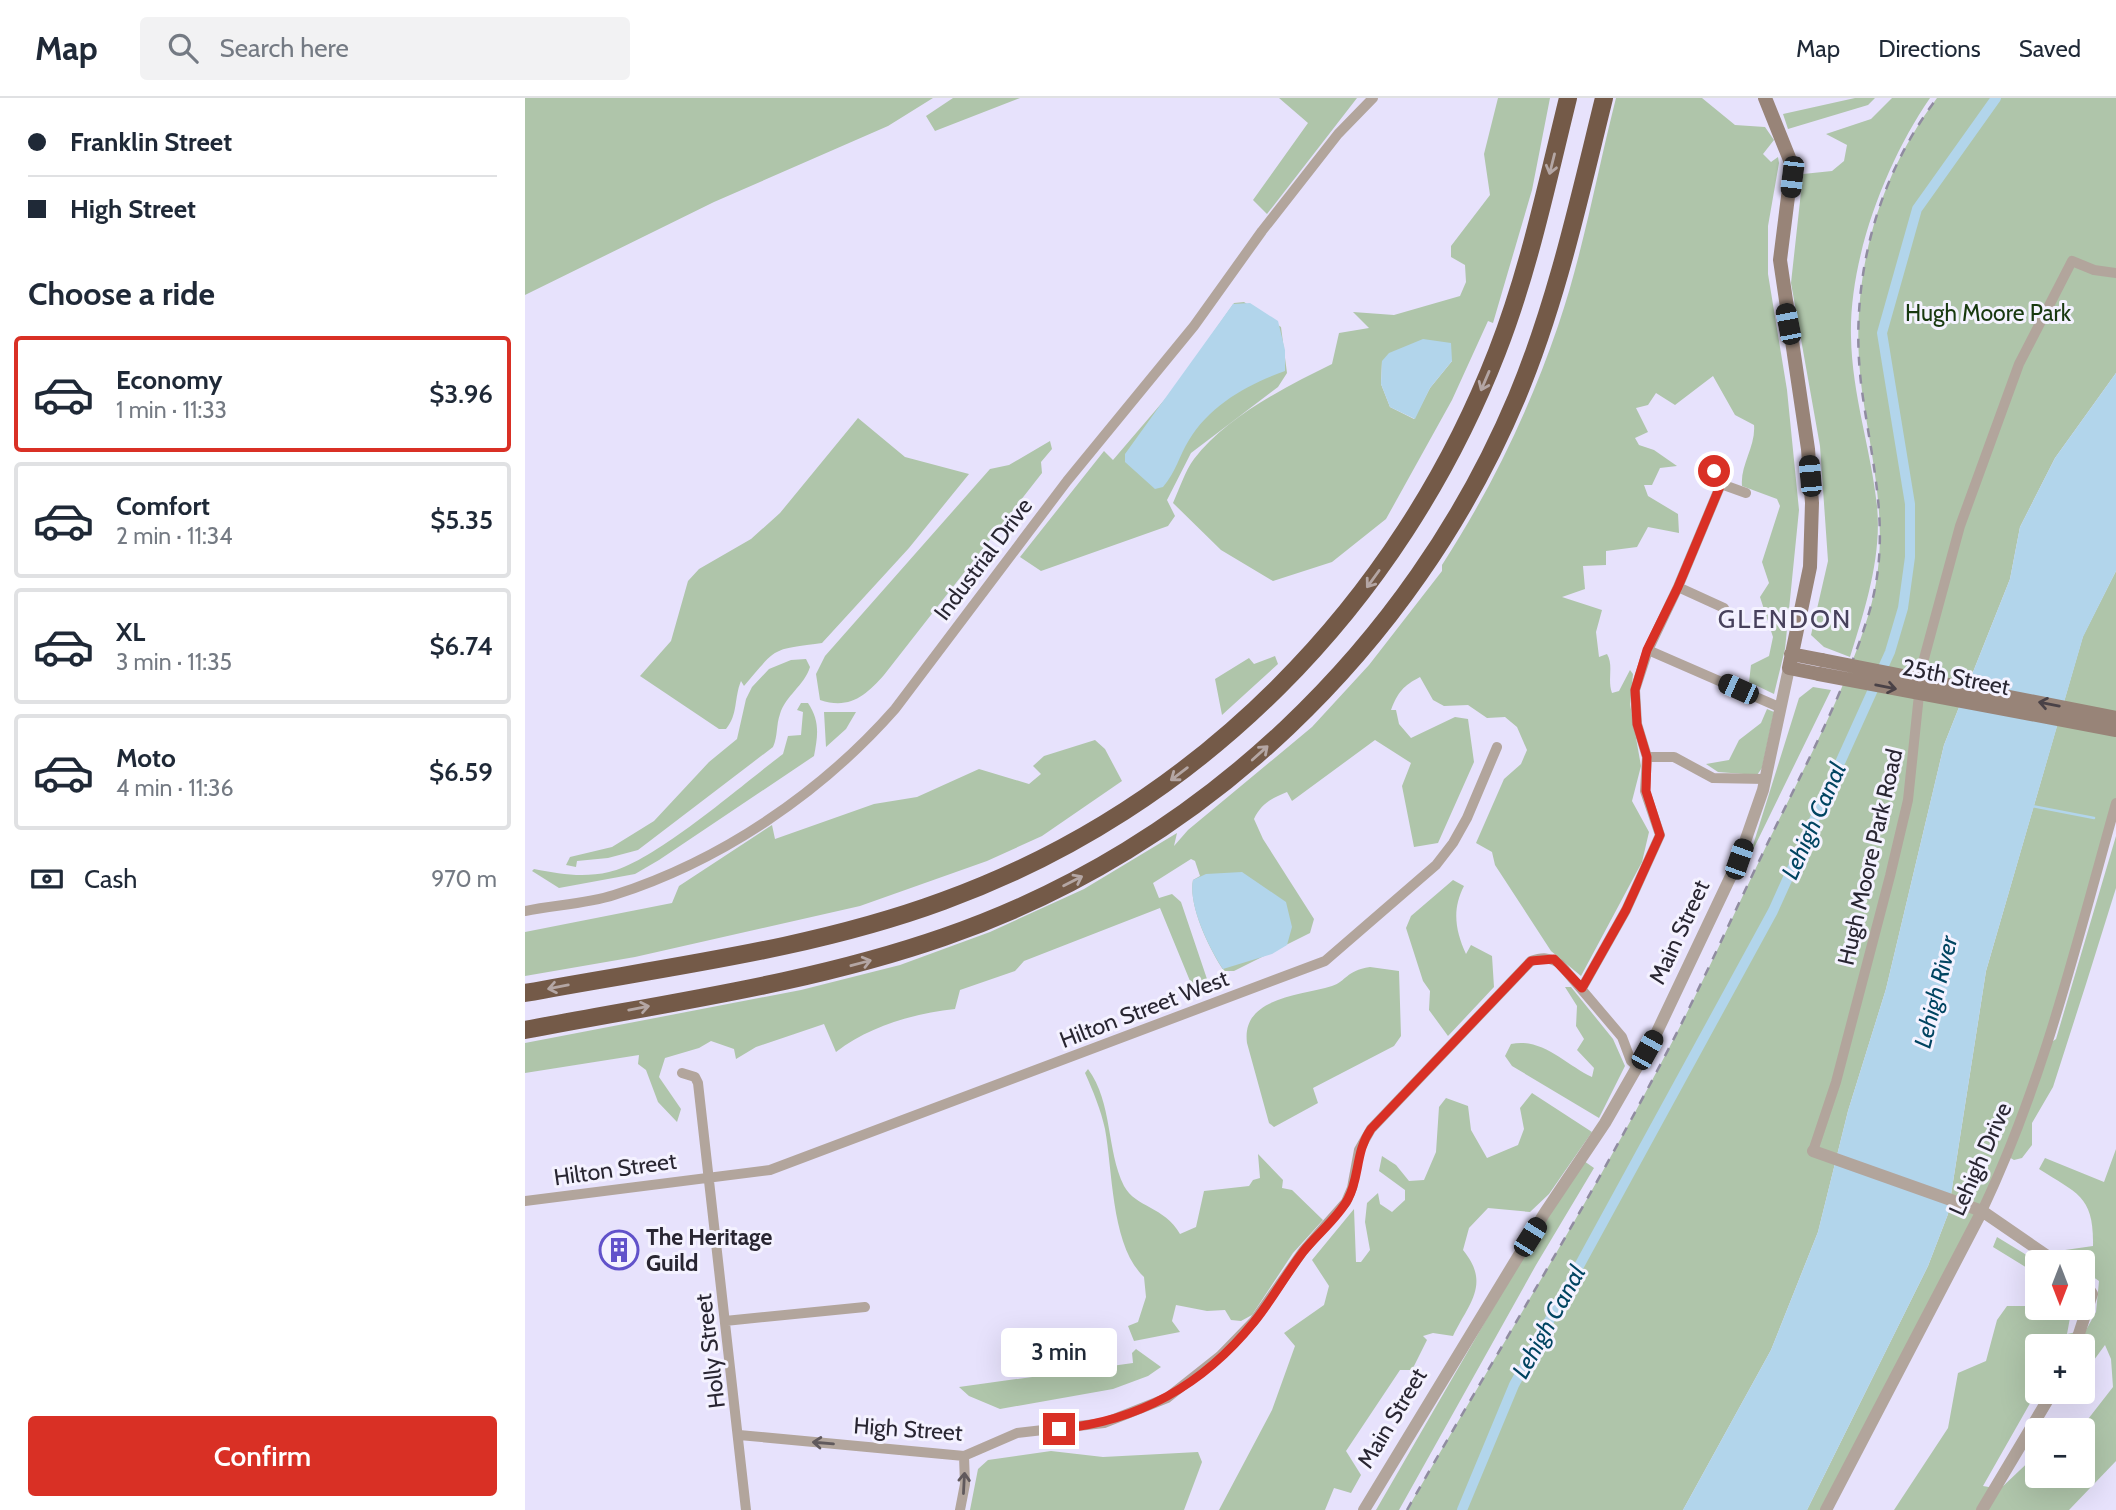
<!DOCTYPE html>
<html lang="en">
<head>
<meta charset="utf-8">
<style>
  :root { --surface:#fff; --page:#f2f2f3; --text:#1f2937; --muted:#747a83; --line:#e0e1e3; --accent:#d93025 }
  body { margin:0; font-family:Cabin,sans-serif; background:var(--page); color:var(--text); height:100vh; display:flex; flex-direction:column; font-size:26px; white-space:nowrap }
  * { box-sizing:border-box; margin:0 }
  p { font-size:23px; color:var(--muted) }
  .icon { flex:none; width:38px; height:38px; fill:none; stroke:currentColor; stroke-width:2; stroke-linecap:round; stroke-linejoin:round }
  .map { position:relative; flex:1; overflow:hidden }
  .side { display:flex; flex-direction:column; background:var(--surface); width:525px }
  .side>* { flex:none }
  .top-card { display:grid; align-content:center; height:154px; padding:0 28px; background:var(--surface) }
  .needle { width:46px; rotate:180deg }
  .tools { position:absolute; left:1500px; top:1152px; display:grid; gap:14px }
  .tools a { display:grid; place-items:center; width:70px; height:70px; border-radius:7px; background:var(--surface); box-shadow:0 7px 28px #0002; font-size:35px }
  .end { position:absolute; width:32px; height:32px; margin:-16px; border:9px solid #d93025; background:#fff; box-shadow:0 0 0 4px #fff }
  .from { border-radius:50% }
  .bubble { position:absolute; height:49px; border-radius:7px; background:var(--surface); box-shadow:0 7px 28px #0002; font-size:23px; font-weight:600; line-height:49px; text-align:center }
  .car { position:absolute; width:21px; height:42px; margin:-21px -10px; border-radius:9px; box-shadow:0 0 5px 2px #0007; background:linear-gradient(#222 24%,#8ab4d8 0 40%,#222 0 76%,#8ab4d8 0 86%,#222 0) }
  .top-card b { display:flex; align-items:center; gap:24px; height:66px; font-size:26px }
  .top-card b+b { border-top:2px solid var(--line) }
  .top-card i { width:18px; height:18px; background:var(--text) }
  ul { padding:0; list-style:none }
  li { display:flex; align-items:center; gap:21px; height:116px; margin:0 14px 10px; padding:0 14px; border:4px solid var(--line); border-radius:7px }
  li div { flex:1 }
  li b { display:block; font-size:26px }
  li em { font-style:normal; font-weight:600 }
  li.selected { border-color:var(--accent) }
  li>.icon { width:63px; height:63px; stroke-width:1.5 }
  h2 { padding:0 28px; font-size:32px; line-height:84px }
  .pay { display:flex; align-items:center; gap:18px; height:77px; padding:0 28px; font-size:26px }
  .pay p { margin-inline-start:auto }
  .cta { display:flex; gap:14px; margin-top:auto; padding:14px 28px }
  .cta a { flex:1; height:80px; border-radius:7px; background:var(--accent); color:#fff; font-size:28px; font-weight:600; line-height:80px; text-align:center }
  header { display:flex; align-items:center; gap:42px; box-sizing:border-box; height:98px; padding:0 35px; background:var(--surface); border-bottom:2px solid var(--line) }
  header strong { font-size:33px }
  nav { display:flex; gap:38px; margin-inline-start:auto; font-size:24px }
  .search { width:490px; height:63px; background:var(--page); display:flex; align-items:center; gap:18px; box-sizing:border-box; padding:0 24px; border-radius:7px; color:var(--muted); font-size:26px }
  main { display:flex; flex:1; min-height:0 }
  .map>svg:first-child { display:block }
  .green { fill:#afc5aa; fill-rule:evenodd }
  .water { fill:#b2d5eb }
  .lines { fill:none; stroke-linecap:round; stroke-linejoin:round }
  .stream { stroke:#b2d5eb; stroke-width:2.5 }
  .canal { stroke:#b2d5eb; stroke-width:10 }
  .minor { stroke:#b2a59c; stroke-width:10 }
  .tertiary { stroke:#b2a59c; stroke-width:12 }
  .secondary { stroke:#988478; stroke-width:14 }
  .motorway { stroke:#745a48; stroke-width:18 }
  .rail { stroke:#908ca0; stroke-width:2.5; stroke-dasharray:9 9; stroke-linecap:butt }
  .secondary-bridge { stroke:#988478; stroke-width:14 }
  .oneway { stroke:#b4a6a4 }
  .oneway2 { stroke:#4a4247 }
  .oneway3 { stroke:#60595c }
  .route { stroke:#d93025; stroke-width:9 }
  .labels { text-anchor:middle; stroke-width:6; stroke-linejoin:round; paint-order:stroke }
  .park-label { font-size:23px; fill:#18390f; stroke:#f4f2ff }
  .street-label { font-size:23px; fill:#292632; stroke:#f4f2ff }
  .poi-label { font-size:23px; font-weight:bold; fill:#292632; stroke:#f4f2ff; text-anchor:start }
  .water-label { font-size:24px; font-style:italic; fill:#004461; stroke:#f4f2ff }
  .quarter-label { font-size:26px; letter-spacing:2px; fill:#47415c; stroke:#f4f2ff }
</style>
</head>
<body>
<header>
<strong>Map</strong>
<div class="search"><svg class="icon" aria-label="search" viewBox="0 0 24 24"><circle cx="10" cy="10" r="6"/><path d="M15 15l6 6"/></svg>Search here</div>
<nav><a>Map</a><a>Directions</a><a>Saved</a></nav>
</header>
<main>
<section class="side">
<div class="top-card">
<b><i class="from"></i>Franklin Street</b>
<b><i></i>High Street</b>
</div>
<h2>Choose a ride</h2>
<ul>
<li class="selected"><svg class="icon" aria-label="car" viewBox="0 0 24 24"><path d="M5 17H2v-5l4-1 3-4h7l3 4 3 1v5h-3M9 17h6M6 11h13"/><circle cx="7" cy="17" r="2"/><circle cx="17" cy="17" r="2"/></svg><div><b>Economy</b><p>1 min · 11:33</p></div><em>$3.96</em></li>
<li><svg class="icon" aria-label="car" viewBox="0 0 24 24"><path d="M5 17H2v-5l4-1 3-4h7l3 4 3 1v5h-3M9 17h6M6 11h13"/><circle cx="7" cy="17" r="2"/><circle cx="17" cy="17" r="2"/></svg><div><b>Comfort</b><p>2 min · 11:34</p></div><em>$5.35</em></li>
<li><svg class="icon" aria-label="car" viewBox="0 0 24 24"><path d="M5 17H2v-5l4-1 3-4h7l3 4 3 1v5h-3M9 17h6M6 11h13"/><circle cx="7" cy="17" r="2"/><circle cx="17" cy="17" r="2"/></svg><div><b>XL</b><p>3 min · 11:35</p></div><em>$6.74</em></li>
<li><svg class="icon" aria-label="car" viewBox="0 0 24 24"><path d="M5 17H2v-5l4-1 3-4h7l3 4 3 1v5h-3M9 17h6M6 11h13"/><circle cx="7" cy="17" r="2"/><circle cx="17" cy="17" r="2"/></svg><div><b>Moto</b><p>4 min · 11:36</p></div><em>$6.59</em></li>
</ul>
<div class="pay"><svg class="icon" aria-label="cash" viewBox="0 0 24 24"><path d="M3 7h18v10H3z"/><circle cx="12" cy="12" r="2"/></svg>Cash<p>970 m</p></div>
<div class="cta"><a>Confirm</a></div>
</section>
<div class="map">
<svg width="1591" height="1412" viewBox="0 0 1591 1412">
  <rect width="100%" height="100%" fill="#e7e2fc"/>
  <path class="green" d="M0,0H408L363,28L189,104L0,197Z
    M428,0H495L410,33L401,18Z
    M754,0H832L742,116L728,102L783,25Z
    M973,0H1025L1007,92L968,225L963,223L927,302L861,421L807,464L748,483L696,452L648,405C654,392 660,373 669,361C701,319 760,289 807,266L814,235L844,230L828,214L869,217L935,198L941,184L940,167L926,159V148L965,97L959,56ZM857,263H927L905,290L889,321L865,309L856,286Z
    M1091,0H1177L1210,27L1240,29L1249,42L1238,56L1246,64L1253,59L1254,65L1243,128V176L1262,292L1274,412L1260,551L1249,596L1224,584L1226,567L1244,558L1248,539L1235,499L1244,485L1237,464L1255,408L1252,401L1217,388C1215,367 1231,348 1229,327L1210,317L1188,278L1150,307L1131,295L1123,307L1111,310L1123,334L1110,340L1114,347L1129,352L1152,368L1135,370L1127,387H1119L1123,398L1153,416L1154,435L1123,429L1112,449L1081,453V467L1058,468L1060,491L1037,499L1077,512L1071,534L1074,559L1082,556C1089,568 1082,581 1087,595L1094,593L1105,572L1108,576L1105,606L1116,668L1107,703L1124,734L1117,764L1056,878L1026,853L970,767L967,754L951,745L979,681L996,666L1002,652L992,629L980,619L962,620L943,607L919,608L908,602L895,579C878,588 873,594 866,612H871L874,626L886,640L930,619L943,621L949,664L913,745L889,749L877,688L886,665L850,642L767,703L762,694C747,700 736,706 729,721L738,741L789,821L785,835L709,873H699C685,852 663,808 668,782L675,778L670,763L666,761L628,785L634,800L647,796L656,804L682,881L681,895L672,900L635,810L499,863L490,873L435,892L430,911C387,916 345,928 311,954L299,926L231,949L211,961L209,951L186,943L174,950L140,960L134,979L156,1011L152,1024L133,1004L121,972L113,966L114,957L0,975V945L276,892L375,867L465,834L559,791L652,735L649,748L663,732L787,629L844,567L917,473V467C966,391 1004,313 1033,228C1058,155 1072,75 1091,0Z
    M1330,0H1350L1343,7L1263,31L1258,16Z
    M1367,0H1405C1361,64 1324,160 1326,239C1327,297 1346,351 1352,408C1357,459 1340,511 1325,559L1299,549L1286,537L1303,463L1295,348L1266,185L1278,76L1307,73L1319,63L1322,47L1301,36L1346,21Z
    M1412,0H1591V275L1530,360L1495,429L1485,481L1419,647L1361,891L1323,1013L1293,1134L1246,1252L1158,1412H882C965,1266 1054,1122 1132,973C1170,902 1203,829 1237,757C1274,678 1319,599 1344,515C1367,437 1348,371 1337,293C1323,189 1349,84 1412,0Z
    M719,204L756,229L762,275L753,289L666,355L642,402L650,418L643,428L516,473L495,459L579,353L588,362L647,293L709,205Z
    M333,320L380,359L444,376L384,450L297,545C246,552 253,548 219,588L216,583C209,600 213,617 201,631H194L115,578L146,543L163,483L174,471L226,441L255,415Z
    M525,343L527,351L516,364L517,375L359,577C341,597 325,612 295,602L291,576L300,558L465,371L484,367Z
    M1591,473V705L1524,946L1531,941L1591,738V790L1561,886L1528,989L1507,1025V1047L1497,1060L1489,1062L1482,1058L1301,1412H1282L1403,1168L1423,1116L1461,873L1558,538Z
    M750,558L753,566L697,617L690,581L724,560L729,566Z
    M281,561L285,569C279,588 261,597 255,616C251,627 253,638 248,649L113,752L83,760L52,763L51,769L41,767L45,759L87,749L129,723L184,664L212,641L221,601L227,589L244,571L266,562Z
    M1288,589L1306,592L1224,760L1274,600Z
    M276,605H283C295,623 293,637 289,658L134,762L110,776L34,790L7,773L9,771C35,776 58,780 84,774C128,765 218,686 258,656L263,638L276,637L278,614L272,612Z
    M1242,611L1249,614L1237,670L1232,677L1193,674L1181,666L1204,662L1214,642L1236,625Z
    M299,614H331L321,631L301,649Z
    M570,642L580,651L597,683L517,738L462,763L335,808L110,859L0,878V834L147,805L154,788L247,727L250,741L349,706L392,699L454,671L504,686L516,676L508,668L519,658Z
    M928,782L939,788C927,811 930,832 941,856L946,847L967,858L969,889L923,938L904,912L905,893L898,883L881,830L886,818Z
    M845,869L874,873L876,938L869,948L788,990L793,1005L749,1029L744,1025L722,945C716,899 775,898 807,888C822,883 820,873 845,869Z
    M1040,889H1046L1088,941L1100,968L1074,1020L987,968L980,958L986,946C1017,939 1041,967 1067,979L1069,970L1052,952L1059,941L1051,928L1052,908Z
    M563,971C588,1005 581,1051 599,1088C611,1110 639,1108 655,1136L671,1129L679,1093L724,1088L728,1082L735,1080L733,1056L758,1082L757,1090L767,1092L798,1122L768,1155L727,1217L716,1223L706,1222L700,1212L682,1213L651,1207L647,1223L655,1234L609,1243L603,1228L613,1224L621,1199L619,1179C586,1148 588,1074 580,1031C576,1012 568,993 560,975Z
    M1007,995L1067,1034L1024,1096L1005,1114L963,1110L944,1130L938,1152C966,1186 944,1205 928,1238L908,1235L898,1238L902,1242L887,1272H875L821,1353L836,1377L826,1395L809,1390L800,1412H694L747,1312L770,1248L759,1235L799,1207L804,1188L787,1162L829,1111L831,1164H836L845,1152L840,1124L842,1105L853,1095L855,1106L867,1114L880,1102V1092L854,1073L857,1058L871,1067L884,1083L899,1082L911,1054L914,1009L921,1000L943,1008L946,1032L962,1060L993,1047L999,1031L995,1010Z
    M1591,1051V1363L1544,1412H1369L1423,1330L1433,1275L1461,1263L1472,1222L1482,1208H1502L1512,1194V1209H1547L1542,1236L1561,1232L1571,1214L1574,1183L1558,1172V1164L1541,1161L1540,1152L1568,1148C1569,1098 1553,1096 1514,1071L1520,1060L1579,1084ZM1580,1247L1586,1261L1588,1289L1560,1325L1542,1332H1558V1377H1512V1356L1475,1391L1458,1388L1512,1293V1248H1558V1277Z
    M1059,1063L1069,1070L1011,1167L874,1412H851L997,1160Z
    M1472,1139L1513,1164L1512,1176L1468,1149Z
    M611,1251L636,1269L623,1278L588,1291L475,1311L444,1298L434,1289L608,1265L607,1255Z
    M526,1353L578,1359L673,1354L677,1364L659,1412H445L453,1371L463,1362Z"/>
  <path class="water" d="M725,205L753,223L760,252V273C723,286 685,307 664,342C654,358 651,374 638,389L630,391L600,364V356L708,206Z
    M898,241L926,245L927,263L905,290L890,321L865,309L856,286L857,263L864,255Z
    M1591,275V473L1558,539L1461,873L1423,1116L1403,1168L1282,1412H1158L1246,1252L1293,1134L1323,1013L1361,891L1419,647L1485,481L1495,429L1530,360Z
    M717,774L761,804L767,829L762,847L747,856L698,871C684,850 663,807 668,782L681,776Z"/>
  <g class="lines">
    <path class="stream" d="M1507,708L1569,720"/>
    <path class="canal" d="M937,1412L989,1287L1248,813L1365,554L1378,510L1385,459V406L1357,235L1392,111L1471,0"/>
    <path class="minor" d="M1184,365L1196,386L1221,395
      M1153,489L1199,510
      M1123,552L1256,610
      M1122,659H1149L1188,680L1240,681
      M0,813C29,807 61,806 89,797C196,763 296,695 370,611L542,383L669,228L737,133L813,36L848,0
      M1057,890L1101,812L1135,737L1120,693L1122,659L1112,626L1110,592L1123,552L1153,489L1196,386
      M157,975L170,979L173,985L221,1412
      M1288,1053L1311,984L1365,778L1383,702L1397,568L1435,428L1494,266L1547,163L1569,172L1591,175
      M0,1103L245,1072L800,863L911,767L928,745L942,720L972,649
      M1457,1113C1519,983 1552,843 1591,705
      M200,1223L340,1209
      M214,1337L439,1358L492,1335L579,1325L642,1300L695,1258L729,1223L778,1153L821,1104L827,1090L834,1052L846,1031L1006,863C1017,859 1025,859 1035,866L1097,939L1106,963L1113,969
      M435,1412L440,1386L439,1358"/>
    <path class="tertiary" d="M1288,1053L1457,1113L1531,1164
      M1550,1248L1567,1196L1558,1182
      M839,1412L1019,1116L1080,1025L1131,936L1214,761L1238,692L1264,570
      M1301,1412L1457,1113
      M1457,1412L1528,1293"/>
    <path class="secondary" d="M1240,0L1267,67L1255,162L1283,351L1287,405L1285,469L1264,570L1294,576
      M1266,556L1297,562"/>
    <path class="motorway" d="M0,895C139,869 285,852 418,803C674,710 874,506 972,254C1004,172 1022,85 1043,0
      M0,932C140,905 284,886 419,839C675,751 887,549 992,299C1032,203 1054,101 1079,0"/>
    <path class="rail" d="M882,1412C965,1266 1054,1122 1132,973C1170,902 1202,829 1237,757C1274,679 1319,598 1344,515C1367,437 1348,371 1337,293C1323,189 1349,84 1412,0"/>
    <path class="secondary-bridge" d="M1297,562L1591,620
      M1294,576L1591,632"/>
  </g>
  <defs><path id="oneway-shaft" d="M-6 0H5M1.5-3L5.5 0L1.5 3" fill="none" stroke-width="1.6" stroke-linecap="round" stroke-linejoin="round" transform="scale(1.75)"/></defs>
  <g class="oneway">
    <use href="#oneway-shaft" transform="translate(1027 66) rotate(104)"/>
    <use href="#oneway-shaft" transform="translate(960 283) rotate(113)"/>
    <use href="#oneway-shaft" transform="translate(848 481) rotate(126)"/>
    <use href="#oneway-shaft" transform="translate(735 655) rotate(-42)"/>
    <use href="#oneway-shaft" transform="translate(654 676) rotate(143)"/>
    <use href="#oneway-shaft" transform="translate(548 783) rotate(-27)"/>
    <use href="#oneway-shaft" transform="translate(336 865) rotate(-15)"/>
    <use href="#oneway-shaft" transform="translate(33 889) rotate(169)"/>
    <use href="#oneway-shaft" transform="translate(114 910) rotate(-11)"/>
  </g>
  <g class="oneway2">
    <use href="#oneway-shaft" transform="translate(1361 589) rotate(11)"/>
    <use href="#oneway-shaft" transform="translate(1524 606) rotate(-169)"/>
  </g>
  <g class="oneway3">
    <use href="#oneway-shaft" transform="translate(298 1345) rotate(-175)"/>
    <use href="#oneway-shaft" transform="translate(439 1385) rotate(-87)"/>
  </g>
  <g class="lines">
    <path class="route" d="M534,1331C615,1323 678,1287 729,1224C747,1202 761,1176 778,1154C792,1136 812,1121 823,1101C835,1079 830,1054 846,1031L1006,863L1029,861L1057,890L1101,812L1135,737L1121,693L1122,659L1112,626L1110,592L1122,552L1153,489L1196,386L1189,373"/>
  </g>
  <defs>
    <symbol id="building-ring" viewBox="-11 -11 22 22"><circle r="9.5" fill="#f4f2ff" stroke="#6152ca" stroke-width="1.5"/><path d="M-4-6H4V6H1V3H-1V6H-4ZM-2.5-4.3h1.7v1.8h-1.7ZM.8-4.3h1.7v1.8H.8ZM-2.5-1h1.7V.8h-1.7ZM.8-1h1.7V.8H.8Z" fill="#6152ca"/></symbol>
  </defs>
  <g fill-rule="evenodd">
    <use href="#building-ring" x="72" y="1130" width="44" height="44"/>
  </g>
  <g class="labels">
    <g class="park-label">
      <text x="1463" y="223">Hugh Moore Park</text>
    </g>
    <g class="street-label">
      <text transform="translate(458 461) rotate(-53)" y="8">Industrial Drive</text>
      <text transform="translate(1431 579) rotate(11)" y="8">25th Street</text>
      <text transform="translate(1345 759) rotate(-77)" y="8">Hugh Moore Park Road</text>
      <text transform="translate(1154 834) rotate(-65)" y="8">Main Street</text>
      <text transform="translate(619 911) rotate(-21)" y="8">Hilton Street West</text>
      <text transform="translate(1455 1061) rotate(-66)" y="8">Lehigh Drive</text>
      <text transform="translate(90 1071) rotate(-8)" y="8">Hilton Street</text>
      <text transform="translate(185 1253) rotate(-97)" y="8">Holly Street</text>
      <text transform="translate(867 1320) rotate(-59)" y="8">Main Street</text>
      <text transform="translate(383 1331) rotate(4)" y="8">High Street</text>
    </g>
    <g class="poi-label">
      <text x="121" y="1147">The Heritage<tspan x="121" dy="26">Guild</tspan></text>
    </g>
    <g class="water-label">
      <text transform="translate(1289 723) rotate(-66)" y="8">Lehigh Canal</text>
      <text transform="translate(1411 894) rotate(-76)" y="8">Lehigh River</text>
      <text transform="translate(1024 1224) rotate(-61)" y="8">Lehigh Canal</text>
    </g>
    <g class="quarter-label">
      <text x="1260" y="530">GLENDON</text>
    </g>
  </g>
</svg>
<div class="tools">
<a><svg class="needle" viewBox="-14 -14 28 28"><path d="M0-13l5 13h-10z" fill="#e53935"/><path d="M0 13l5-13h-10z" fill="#747a83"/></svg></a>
<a>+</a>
<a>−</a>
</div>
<i class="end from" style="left:1189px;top:373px"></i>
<i class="end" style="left:534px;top:1331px"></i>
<div class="bubble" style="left:476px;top:1230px;width:116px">3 min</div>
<i class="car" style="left:1267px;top:79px;rotate:187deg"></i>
<i class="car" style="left:1263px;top:226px;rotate:349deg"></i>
<i class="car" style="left:1285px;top:378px;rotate:355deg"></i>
<i class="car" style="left:1213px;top:591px;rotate:294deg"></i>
<i class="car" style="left:1214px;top:761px;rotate:19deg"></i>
<i class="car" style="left:1122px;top:952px;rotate:29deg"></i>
<i class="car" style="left:1005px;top:1139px;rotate:32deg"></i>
</div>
</main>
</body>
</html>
